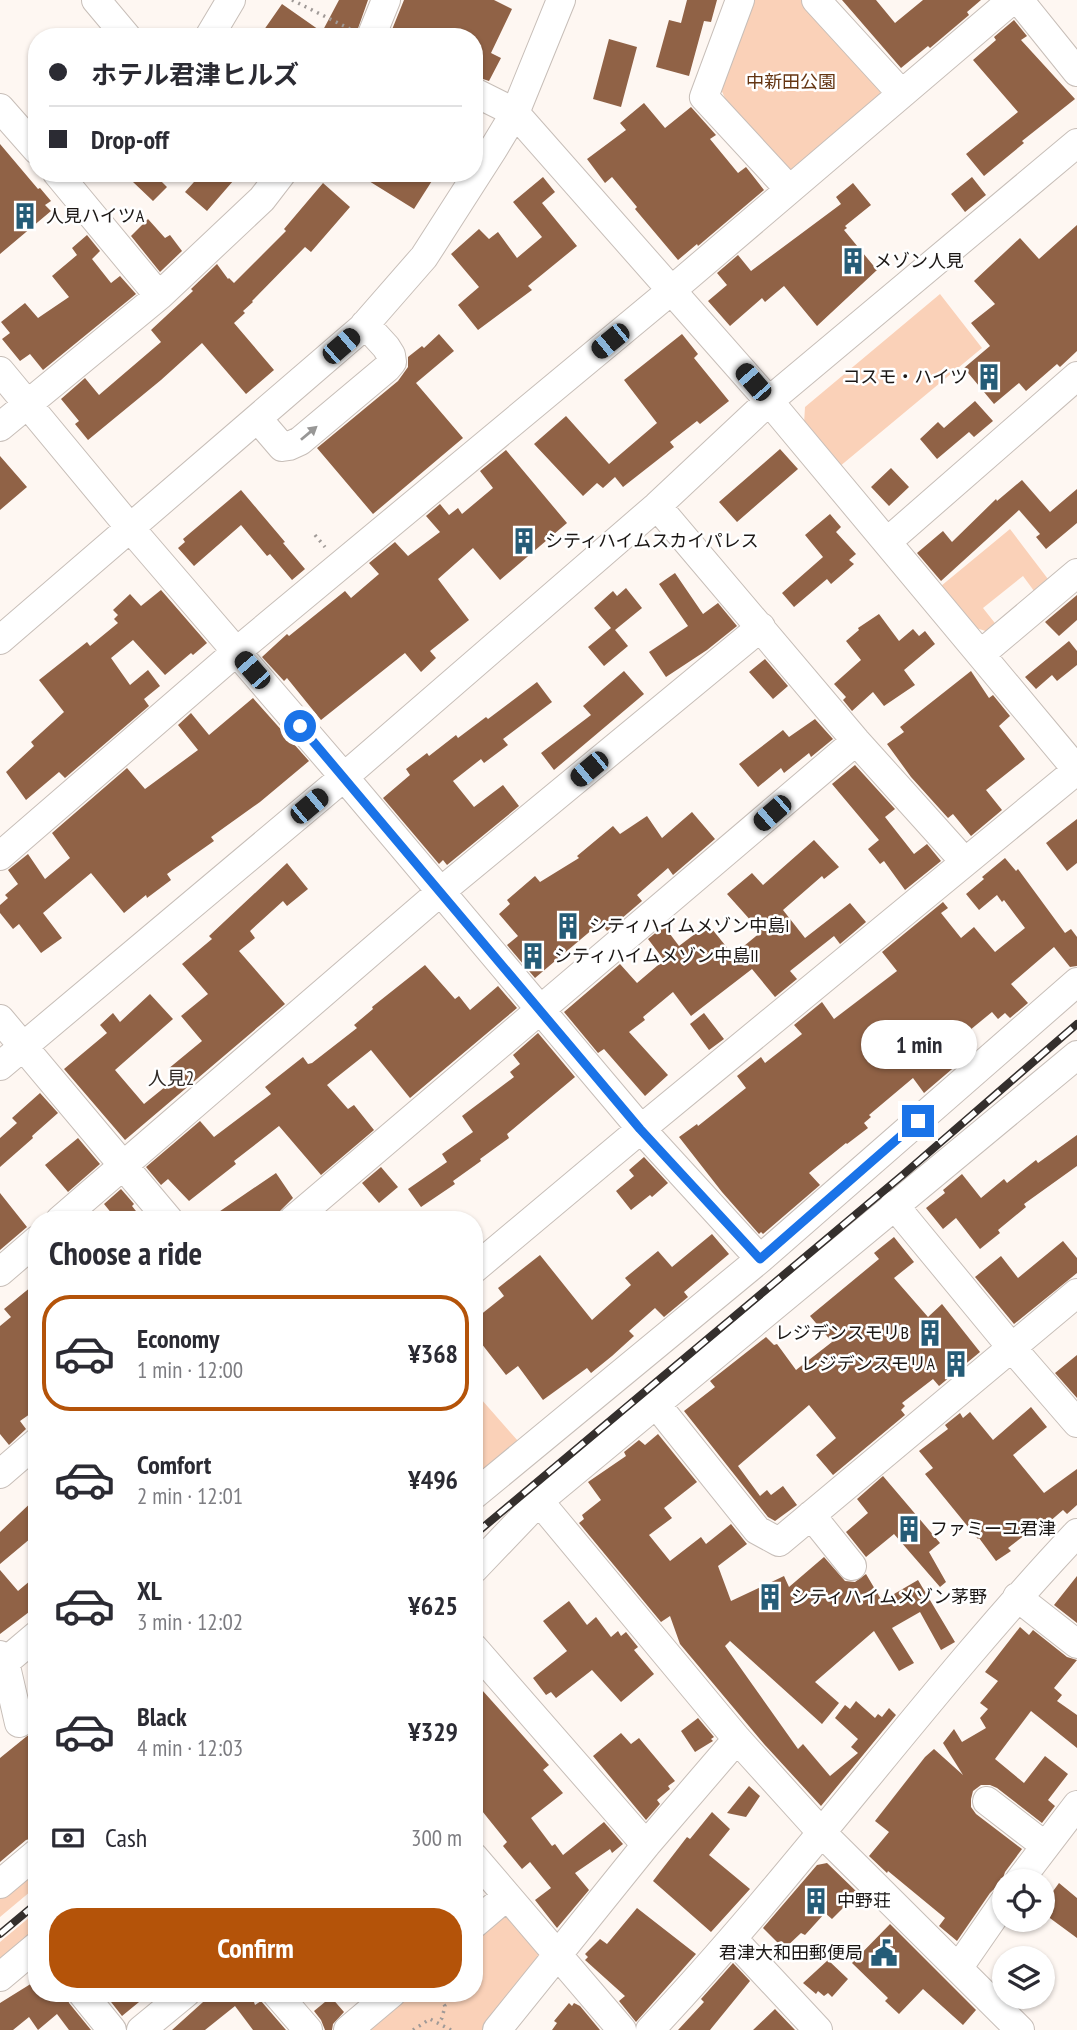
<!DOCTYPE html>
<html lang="en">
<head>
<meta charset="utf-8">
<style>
  :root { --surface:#fff; --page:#f2f2f3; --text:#2b2b33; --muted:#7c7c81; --line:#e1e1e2; --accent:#b45309 }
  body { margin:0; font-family:"PT Sans Narrow","Noto Sans JP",sans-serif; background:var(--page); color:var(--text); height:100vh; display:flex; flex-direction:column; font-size:26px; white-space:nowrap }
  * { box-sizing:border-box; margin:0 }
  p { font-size:23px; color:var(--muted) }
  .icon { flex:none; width:38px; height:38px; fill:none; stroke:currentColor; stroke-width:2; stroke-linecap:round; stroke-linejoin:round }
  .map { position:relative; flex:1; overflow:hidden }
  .details { position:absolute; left:28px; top:1211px; width:455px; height:791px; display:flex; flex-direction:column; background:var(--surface); border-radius:28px; box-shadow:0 2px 5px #0004 }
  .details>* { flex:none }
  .guide { position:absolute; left:28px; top:28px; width:455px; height:154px; border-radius:28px; box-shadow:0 2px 5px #0004; display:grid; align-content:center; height:154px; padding:0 21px; background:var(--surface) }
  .fabs { position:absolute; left:992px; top:1869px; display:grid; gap:14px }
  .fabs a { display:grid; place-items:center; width:63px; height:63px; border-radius:50%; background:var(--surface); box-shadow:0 2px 5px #0004; font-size:35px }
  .end { position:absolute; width:32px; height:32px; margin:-16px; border:9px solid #1a73e8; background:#fff; box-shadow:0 0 0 4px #fff }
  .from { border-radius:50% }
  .bubble { position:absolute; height:49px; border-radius:24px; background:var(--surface); box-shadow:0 2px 5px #0004; font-size:23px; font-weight:700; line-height:49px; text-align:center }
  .car { position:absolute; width:21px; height:42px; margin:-21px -10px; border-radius:9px; box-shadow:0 0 5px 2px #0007; background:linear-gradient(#222 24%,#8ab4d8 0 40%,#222 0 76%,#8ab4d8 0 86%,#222 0) }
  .guide b { display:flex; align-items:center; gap:24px; height:66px; font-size:26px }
  .guide b+b { border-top:2px solid var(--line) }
  .guide i { width:18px; height:18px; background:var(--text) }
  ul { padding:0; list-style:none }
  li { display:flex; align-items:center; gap:21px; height:116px; margin:0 14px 10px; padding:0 7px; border:4px solid transparent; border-radius:28px }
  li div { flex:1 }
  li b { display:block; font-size:26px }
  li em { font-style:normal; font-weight:700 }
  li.selected { border-color:var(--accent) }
  li>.icon { width:63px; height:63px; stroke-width:1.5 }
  h2 { padding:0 21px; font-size:32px; line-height:84px }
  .pay { display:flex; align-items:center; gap:18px; height:77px; padding:0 21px; font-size:26px }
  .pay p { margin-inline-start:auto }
  .action { display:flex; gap:14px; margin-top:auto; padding:14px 21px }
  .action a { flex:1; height:80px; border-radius:28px; background:var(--accent); color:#fff; font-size:28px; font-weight:700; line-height:80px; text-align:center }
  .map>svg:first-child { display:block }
  .green { fill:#fad1b8 }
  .building { fill:#906246 }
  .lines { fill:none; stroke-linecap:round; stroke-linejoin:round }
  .minor-casing { stroke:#c7beb8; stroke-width:30 }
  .path { stroke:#a09a97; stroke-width:3.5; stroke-dasharray:2 5; stroke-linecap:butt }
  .minor { stroke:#fff; stroke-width:28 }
  .rail-casing { stroke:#342f2d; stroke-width:8 }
  .rail { stroke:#fff; stroke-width:5; stroke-dasharray:16; stroke-linecap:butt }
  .oneway { fill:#989796 }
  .route { stroke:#1a73e8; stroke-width:9 }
  .labels { text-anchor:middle; stroke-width:5; stroke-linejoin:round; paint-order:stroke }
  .park-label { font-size:18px; fill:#643512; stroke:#fff }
  .poi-label { font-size:18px; fill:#1b1715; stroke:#fff; text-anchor:start }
  .neighbourhood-label { font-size:19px; fill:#312a26; stroke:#fff }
</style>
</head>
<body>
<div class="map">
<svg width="1077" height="2030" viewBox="0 0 1077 2030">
  <rect width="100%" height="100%" fill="#fef7f2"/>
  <path class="green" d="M750,0H803L880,88L881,98L790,172L727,103L720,87Z
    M940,294L982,348L839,467L804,424L805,407Z
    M1010,529L1051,583L1037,595L1023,576L983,608L998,627L992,633L976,628L941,586Z
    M474,1391L518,1441L474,1479Z
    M37,1864V1886L0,1917V1895Z
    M507,1908L544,1958L484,2030H363L406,1993H474V1935Z
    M37,1911V1936L0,1967V1942Z"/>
  <path class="building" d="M339,0H368L355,37H259L282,4L322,32Z
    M404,0H494L512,9L491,53L501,58L489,81L474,76V37H389Z
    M687,0H717L711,22L704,21L689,76L656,67L669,20L681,23Z
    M842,0H876L895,23L923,0H981L967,12L969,15L930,48L928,46L901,68Z
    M1014,20L1027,36L1021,40L1075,99L1022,141L1024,143L984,176L966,154L1018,112L973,60L996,40L994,37Z
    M609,39L637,47L621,107L593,99Z
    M644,103L665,128L691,107L716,135L710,139L738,173L746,167L764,190L698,246L697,244L678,260L635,209L637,207L612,177L605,183L587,159L626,130L620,123Z
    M0,144L38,189L40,188L51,201L45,205L51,211L0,254Z
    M141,173H153L167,187L153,201L133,182Z
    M202,173H240L207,211L185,192Z
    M356,173H437L414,209Z
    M543,177L555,192L542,203L577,246L528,286L532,290L478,330L458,305L479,287L451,254L479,229L489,239L498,232L517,258L542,237L513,202Z
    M972,177L986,195L965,212L951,194Z
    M323,183L350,207L311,252L305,247L252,301L253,302L243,311L245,313L234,323L274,370L246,394L202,343L161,380L88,440L75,424L79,421L61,399L85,378L99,395L161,342L151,330L193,291L191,289L217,264L228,279L229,278L234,283L286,231L284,229Z
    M853,183L871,205L845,226L847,228L844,230L877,270L817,326L784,286L765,302L762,298L730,326L708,301L727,285L717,273L738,255L751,271L841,204L836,197Z
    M148,219L165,238L170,235L182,251L160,272L131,236Z
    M1077,225V351L1060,367L1057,364L1026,391L1019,383L994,404L964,368L990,346L971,323L995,304L974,281L1020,238L1039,259Z
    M87,235L100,251L92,259L111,283L120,276L136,294L43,370L30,354L20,361L2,339L10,333L1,322L25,303L38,318L69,297L52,276L77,255L72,248Z
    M439,334L454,351L416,383L463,438L373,514L317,448L398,381L408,367V357L422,346L424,348Z
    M682,334L698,354L694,358L729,401L700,424L697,421L670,442L674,447L623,487L615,477L603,488L597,483L583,496L534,444L566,416L609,464L657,423L624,380Z
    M975,401L993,421L974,437L969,432L937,459L920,439L938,422L944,428Z
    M780,449L798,469L737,522L719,502Z
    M506,450L567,523L500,580L473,548L438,579L469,620L430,651L436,658L421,672L405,653L321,720L287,678L284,681L262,657L287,634L289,636L345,591L351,598L379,574L369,563L395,542L408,556L440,532L426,516L440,504L449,515L458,508L462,514L493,488L480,471Z
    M0,456L27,487L0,510Z
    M891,468L909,487L889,506L871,487Z
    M1022,480L1050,512L1077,489V523L1046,549L1036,537L1040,534L1019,510L941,581L917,553L943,531L952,542L996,499L997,501Z
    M241,490L285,542L283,543L305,569L292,580L270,554L267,556L241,525L194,566L178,548L185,542L183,539Z
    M830,514L841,527L836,532L856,554L849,560L854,564L831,584L827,579L794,607L782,593L823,557L805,535Z
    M675,573L703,614L718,603L737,626L707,650L666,677L649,652L688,626L659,584Z
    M626,588L642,608L615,630L628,646L604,666L588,647L611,628L594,608L613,591L617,596Z
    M161,590L207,643L193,655L191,653L165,675L133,640L111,658L130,685L148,670L160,686L144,699L149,706L65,778L59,772L26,800L6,772L34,746L31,742L64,712L39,680L87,642L90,646L118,623L114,619L118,615L113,610L130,594L141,606Z
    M1077,595V620L1059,636L1045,622Z
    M879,614L899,641L913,629L919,636L925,631L935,644L904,670L915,685L884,706L873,692L852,711L843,700L846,697L834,684L861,660L846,641L859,630L858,628Z
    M1069,641L1077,651V665L1057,681L1052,675L1036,689L1025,677Z
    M765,659L788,686L773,699L749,672Z
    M624,671L644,694L554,770L541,753L591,715L583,706Z
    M971,671L989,698L993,695L1010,716L999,726L1025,759L986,790L1002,810L971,836L953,814L948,818L911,777L887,744L904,732L900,727Z
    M537,682L552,702L503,739L508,745L484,763L481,759L453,781L474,807L503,785L519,806L447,865L443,860L439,864L383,798L410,775L406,769L427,753L429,756L456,735L458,738L486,717L488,719Z
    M253,698L309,761L260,802L211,837L214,841L167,874L171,880L147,898L146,895L124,913L91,873L43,913L62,938L41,953L19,924L13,929L0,913V905L8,898L5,895L18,884L8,870L28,854L45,879L70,858L52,833L60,826L127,768L145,789L198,750L178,725L191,713L209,735Z
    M815,719L833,739L811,757L809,753L784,773L781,768L758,787L739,764L783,730L789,737Z
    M855,765L895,809L885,817L914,854L927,844L941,861L905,890L884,861L880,864L868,849L879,840L832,784Z
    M692,812L715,839L673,875L668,868L637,895L642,901L607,931L600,923L535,978L507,945L518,936L499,914L510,904L507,900L535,876L540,882L579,858L577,856L613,826L620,834L647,816L662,838Z
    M1077,819V863L1067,871L1046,843Z
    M814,840L839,867L824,879L822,876L783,910L805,938L850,903L866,922L840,944L834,936L790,971L797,979L775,997L752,969L691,1016L673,992L643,1017L645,1020L629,1032L668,1075L645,1096L604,1049L598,1053L564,1012L620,964L637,983L664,960L648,939L664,926L679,946L708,924L733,955L761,932L727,894L752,873L763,885Z
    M1005,858L1016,871L1018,869L1065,933L1071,929L1077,937V966L1070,967L1054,947L1011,984L1028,1003L1010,1018L1005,1013L998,1019L992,1012L953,1044L965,1058L924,1093L913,1078L869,1115L871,1117L864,1123L868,1128L847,1144L846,1143L809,1173L820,1185L763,1234L761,1232L759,1234L722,1192L679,1137L697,1124L698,1126L746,1088L737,1076L761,1057L765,1063L802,1034L794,1025L822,1002L834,1019L897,971L882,952L943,902L948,908L941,913L961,938L974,927L995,952L1025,928L1004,900L1002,902L997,895L979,910L966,894L984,879L982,877Z
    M287,863L308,889L287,906L283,901L250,931L255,938L239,951L285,1004L125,1140L64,1069L107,1033L100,1025L113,1013L120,1022L150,994L173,1019L115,1070L144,1104L176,1078L168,1069L202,1041L181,1016L208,994L182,964L212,939L209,936Z
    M425,965L455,999L459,996L470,1010L498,986L517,1008L410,1098L371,1050L327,1085L348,1109L354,1105L374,1130L321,1175L279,1126L234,1161L236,1164L189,1201L168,1179L161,1185L146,1167L200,1121L214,1137L271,1094L265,1087L303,1057L308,1064L312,1063L357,1028L354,1025L373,1009L372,1007Z
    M704,1013L724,1039L709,1050L690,1024Z
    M538,1033L575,1077L507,1134L509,1138L480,1159L481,1161L453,1181L455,1184L421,1207L408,1189L447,1162L442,1154L473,1132L462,1116L514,1077L510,1072L520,1064L513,1055Z
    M40,1093L58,1113L32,1136L33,1138L0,1167V1138L17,1123L12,1118Z
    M1077,1135V1166L1024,1204L1026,1207L998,1230L1000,1233L980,1249L956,1218L943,1229L926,1208L945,1193L943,1190L962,1174L981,1198L1004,1179L1007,1183L1036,1160L1038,1163Z
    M78,1138L100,1164L68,1192L45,1165Z
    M644,1157L668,1183L652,1197L650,1195L631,1210L616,1191L634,1176L629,1170Z
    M381,1167L398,1187L379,1203L362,1183Z
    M276,1173L293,1198L278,1213L268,1220H207Z
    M121,1189L134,1204L132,1206L143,1220H117L104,1204Z
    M0,1193L27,1227L0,1250Z
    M712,1234L729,1254L684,1292L688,1297L664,1317L655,1308L629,1331L634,1336L612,1356L591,1373L587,1368L543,1400L518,1366L506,1375L474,1334V1320L504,1296L498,1288L540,1255L592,1320L631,1285L625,1278L658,1251L672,1267Z
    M894,1237L914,1262L894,1278L928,1317L942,1304L980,1352L939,1386L933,1379L902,1403L905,1406L901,1410L905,1415L833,1475L816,1455L836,1438L809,1405L738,1466L760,1496L767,1490L771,1495L783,1486L797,1505L775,1521L768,1517L684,1411L715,1387L710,1381L766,1337L774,1345L777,1344L796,1370L832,1342L810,1316L879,1259L874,1253Z
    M1063,1241L1077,1258V1273L1014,1324L975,1277L1001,1256L1018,1278Z
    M37,1282V1409L20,1421L26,1429L9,1445L0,1434V1326L11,1317L4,1309Z
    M1077,1355V1398L1055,1373Z
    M1031,1407L1047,1427L1013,1455L1044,1493L1077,1469V1505L1067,1514L1063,1510L1041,1529L1038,1525L1008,1548L1011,1551L996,1561L979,1538L978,1539L925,1474L933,1468L919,1451L948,1429L945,1425L960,1413L963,1418L970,1412L993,1440Z
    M658,1434L697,1482L664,1508L672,1518L649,1535L670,1561L701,1537L706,1544L731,1524L747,1544L718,1566L731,1601L784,1576L789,1587L824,1557L845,1581L855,1582L866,1574L882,1601L918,1580L955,1642L941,1650L920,1612L892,1628L914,1663L899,1671L874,1631L815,1682L839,1703L822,1724L730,1641L725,1646L798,1749L803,1744L830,1776L858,1753L851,1747L858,1739L835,1718L845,1705L850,1709L856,1701L875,1718L878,1714L882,1717L889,1708L896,1715L821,1806L764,1744L680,1644L670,1616L661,1622L579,1523L584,1519L582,1515L601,1500L588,1482L626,1456L624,1452L639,1440L645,1445Z
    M883,1476L940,1543L929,1552L946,1582L940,1587L894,1534L866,1557L846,1532L868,1513L857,1499Z
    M37,1497V1533L0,1564V1532Z
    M0,1570L18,1591L37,1575V1606L0,1634Z
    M1077,1576V1623L1054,1605Z
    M569,1601L587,1625L596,1617L611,1637L618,1631L621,1636L626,1632L638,1647L634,1650L654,1674L621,1702L592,1670L556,1698L551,1692L546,1695L533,1678L567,1651L543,1621Z
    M1020,1627L1029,1635L1033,1630L1067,1657L1077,1660L1054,1688L1062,1695L1057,1701L1077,1715V1748L1031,1711L995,1759L1024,1783L1045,1756L1068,1774L1048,1800L1055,1806L1042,1823L997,1788L990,1785H981L973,1791L971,1799V1807L976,1814L1022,1849L1005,1872L1003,1878V1886L996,1887L990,1893L957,1941L939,1926L945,1918L888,1871L887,1873L869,1856L889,1832L875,1821L925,1757L934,1749L963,1775L943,1743L954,1729L962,1742L986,1728L980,1718L988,1709L980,1703L998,1681L985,1672Z
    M474,1681L549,1765L543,1770L563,1793L531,1818L552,1846L555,1844L563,1855L604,1822L623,1844L612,1853L610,1849L575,1873L589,1890L557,1928L535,1900L551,1888L530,1862L522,1869L503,1846L507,1842L474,1801Z
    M698,1718L714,1737L711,1739L713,1741L695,1752L681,1731Z
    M37,1728V1837L26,1840L0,1862V1758Z
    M621,1733L631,1744L639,1738L675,1781L668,1786L670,1789L657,1800L660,1804L646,1820L593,1756Z
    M749,1786L760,1796L746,1817L727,1813Z
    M712,1812L730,1829L709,1855L750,1889L711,1932L653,1881L687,1837L690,1839Z
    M827,1863L858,1893L832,1919L825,1913L805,1935L801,1933L784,1949L763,1928L817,1865Z
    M1059,1883L1077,1898V1938L1043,1913V1905Z
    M637,1908L696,1954L636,2022L619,2001L625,1996L585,1960L588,1957L585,1954L600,1939L607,1944Z
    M890,1924L976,2010L963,2025L923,1989L899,2014L885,2001L888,1998L852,1963Z
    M828,1960L848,1979L832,1997L828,1993L824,1996L818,1991L816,1994L803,1983Z
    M733,1963L750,1981L710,2030H678L704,2002L701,1999Z
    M37,1980V1993H66L69,2003L91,2030H69L57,2014L38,2030L29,2017L13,2030H0V2003Z
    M104,1993H150L122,2016Z
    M213,1993H251L255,2005L261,2001L286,2030H253L235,2006L205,2030H172Z
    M331,1997L344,2012L333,2024L332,2030H325L321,2020L314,2011Z
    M569,2003L572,2006L574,2003L580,2006L600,2030H552L557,2023L554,2021Z
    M775,2009L795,2030H753Z"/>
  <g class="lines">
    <defs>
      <path id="minor" d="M96,0L127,37
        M740,0L704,97L789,189
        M816,0L901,93
        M1019,0L1077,72
        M209,37L231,0
        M371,37L386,0
        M474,92L502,106
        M0,108L37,150
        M515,113L769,401L1077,770
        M57,173L159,296
        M0,371L131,529L344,777L641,1129L760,1259
        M258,419L282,447L289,446L300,441L387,368L392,362L391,355L386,347L365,324
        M0,427L159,296L262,199L282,173
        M657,506L856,741L964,861
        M887,542L1077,376
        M0,640L362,328L424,257L492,151L515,113L561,0
        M982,653L1077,573
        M0,856L236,652L673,289L1012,0
        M0,1019L169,1220
        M0,1066L344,777L657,506L769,401L1077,143
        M894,1205L1012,1348L1077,1423
        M60,1220L439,893L761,627
        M293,1220L856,741
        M474,1269L641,1129L1077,770
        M0,1272L37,1240
        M656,1404L757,1530L779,1542L1077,1293
        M0,1474L37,1442
        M474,1495L760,1259L1077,982
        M539,1501L737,1739L822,1833L1020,2030
        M811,1515L852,1566
        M474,1569L539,1501L1077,1055
        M1017,1597L1077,1644
        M474,1648L646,1845
        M0,1655L5,1662L19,1723
        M5,1662L37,1635
        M987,1801L1044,1845
        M474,1857L622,2030
        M1019,1881L1077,1805
        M0,1884L37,1853
        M474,1924L507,1896
        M733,1939L818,2030
        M959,1967L1004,1902
        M0,1977L37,1946
        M82,1993L112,2030
        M276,1993L308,2030
        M141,2030L186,1993
        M348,2030L392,1993
        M497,2030L646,1845L737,1739
        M650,2030C800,1871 927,1692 1077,1533"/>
    </defs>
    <use href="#minor" class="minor-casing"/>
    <path class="path" d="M292,0L350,29
      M315,535L325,547
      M436,1993L445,2006L442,2018L438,2023
      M413,2030L430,2019L451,2030"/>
    <use href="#minor" class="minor"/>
    <defs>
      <path id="rail" d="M474,1535L905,1173L1077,1024
        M0,1934L37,1903"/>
    </defs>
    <use href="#rail" class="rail-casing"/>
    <use href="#rail" class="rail"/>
  </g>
  <defs><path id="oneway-solid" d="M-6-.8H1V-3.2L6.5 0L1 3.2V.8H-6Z" transform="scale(1.75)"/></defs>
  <use class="oneway" href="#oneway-solid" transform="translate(309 433) rotate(-40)"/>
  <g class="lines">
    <path class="route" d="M300,726L640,1129L760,1259L918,1121"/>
  </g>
  <defs>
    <symbol id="building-bare" viewBox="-9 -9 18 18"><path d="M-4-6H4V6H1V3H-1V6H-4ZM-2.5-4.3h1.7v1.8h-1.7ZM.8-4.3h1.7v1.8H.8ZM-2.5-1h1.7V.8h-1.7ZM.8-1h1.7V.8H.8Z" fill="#255c77" stroke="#fff" stroke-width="2.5" paint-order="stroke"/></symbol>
    <symbol id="civic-bare" viewBox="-9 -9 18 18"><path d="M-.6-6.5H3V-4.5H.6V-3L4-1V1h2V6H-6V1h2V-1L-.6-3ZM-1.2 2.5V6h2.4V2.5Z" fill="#255c77" stroke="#fff" stroke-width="2.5" paint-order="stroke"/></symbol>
  </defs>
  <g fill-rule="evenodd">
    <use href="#building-bare" x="6" y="197" width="38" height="38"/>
    <use href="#building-bare" x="834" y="242" width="38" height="38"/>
    <use href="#building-bare" x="970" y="358" width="38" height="38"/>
    <use href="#building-bare" x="505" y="522" width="38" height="38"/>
    <use href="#building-bare" x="549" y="907" width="38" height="38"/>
    <use href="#building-bare" x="514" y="937" width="38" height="38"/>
    <use href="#building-bare" x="911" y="1314" width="38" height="38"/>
    <use href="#building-bare" x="937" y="1345" width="38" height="38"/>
    <use href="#building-bare" x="890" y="1510" width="38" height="38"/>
    <use href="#building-bare" x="751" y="1578" width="38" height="38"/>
    <use href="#building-bare" x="797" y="1882" width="38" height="38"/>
    <use href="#civic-bare" x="865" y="1934" width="38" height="38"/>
  </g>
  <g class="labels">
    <g class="park-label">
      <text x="791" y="88">中新田公園</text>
    </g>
    <g class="poi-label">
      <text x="46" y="222">人見ハイツA</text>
      <text x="874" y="267">メゾン人見</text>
      <text x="968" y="383" text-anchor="end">コスモ・ハイツ</text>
      <text x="545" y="547">シティハイムスカイパレス</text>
      <text x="589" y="932">シティハイムメゾン中島I</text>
      <text x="554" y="962">シティハイムメゾン中島II</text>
      <text x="909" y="1339" text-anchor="end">レジデンスモリB</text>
      <text x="935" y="1370" text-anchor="end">レジデンスモリA</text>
      <text x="930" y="1535">ファミーユ君津</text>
      <text x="791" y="1603">シティハイムメゾン茅野</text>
      <text x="837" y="1907">中野荘</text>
      <text x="863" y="1959" text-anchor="end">君津大和田郵便局</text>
    </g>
    <g class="neighbourhood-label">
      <text x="171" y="1085">人見2</text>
    </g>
  </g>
</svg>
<div class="fabs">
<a><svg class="icon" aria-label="locate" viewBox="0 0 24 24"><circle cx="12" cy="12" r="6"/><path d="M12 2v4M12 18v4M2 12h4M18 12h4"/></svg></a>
<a><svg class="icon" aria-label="layers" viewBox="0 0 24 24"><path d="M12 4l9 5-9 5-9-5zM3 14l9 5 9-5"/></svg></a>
</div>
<i class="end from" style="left:300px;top:726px"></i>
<i class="end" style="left:918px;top:1121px"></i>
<div class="bubble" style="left:861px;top:1020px;width:116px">1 min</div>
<i class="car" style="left:610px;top:341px;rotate:231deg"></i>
<i class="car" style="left:341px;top:346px;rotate:49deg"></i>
<i class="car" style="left:753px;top:382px;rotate:319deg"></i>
<i class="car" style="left:252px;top:670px;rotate:319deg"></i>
<i class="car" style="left:589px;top:769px;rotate:230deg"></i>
<i class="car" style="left:309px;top:806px;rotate:50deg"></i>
<i class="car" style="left:772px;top:813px;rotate:229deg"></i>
<div class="guide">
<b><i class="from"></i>ホテル君津ヒルズ</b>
<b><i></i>Drop-off</b>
</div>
<section class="details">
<h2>Choose a ride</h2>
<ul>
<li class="selected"><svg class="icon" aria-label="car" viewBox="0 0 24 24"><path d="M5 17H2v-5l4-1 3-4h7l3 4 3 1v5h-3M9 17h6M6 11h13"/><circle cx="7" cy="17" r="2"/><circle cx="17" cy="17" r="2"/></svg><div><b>Economy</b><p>1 min · 12:00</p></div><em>¥368</em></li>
<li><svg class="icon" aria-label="car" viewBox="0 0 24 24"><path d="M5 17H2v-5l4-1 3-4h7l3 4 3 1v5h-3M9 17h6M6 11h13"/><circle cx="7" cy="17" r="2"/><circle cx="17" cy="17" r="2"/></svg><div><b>Comfort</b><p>2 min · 12:01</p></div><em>¥496</em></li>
<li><svg class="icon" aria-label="car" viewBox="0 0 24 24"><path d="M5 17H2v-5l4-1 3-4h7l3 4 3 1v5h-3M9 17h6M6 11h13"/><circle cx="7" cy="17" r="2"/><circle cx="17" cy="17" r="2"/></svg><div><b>XL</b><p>3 min · 12:02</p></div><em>¥625</em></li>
<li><svg class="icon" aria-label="car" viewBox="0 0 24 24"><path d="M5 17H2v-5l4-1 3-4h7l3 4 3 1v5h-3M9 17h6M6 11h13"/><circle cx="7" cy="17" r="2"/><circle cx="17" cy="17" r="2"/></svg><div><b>Black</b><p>4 min · 12:03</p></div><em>¥329</em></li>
</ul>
<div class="pay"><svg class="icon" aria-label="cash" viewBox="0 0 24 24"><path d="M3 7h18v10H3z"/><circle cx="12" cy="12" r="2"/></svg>Cash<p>300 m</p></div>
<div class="action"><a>Confirm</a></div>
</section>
</div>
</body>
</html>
